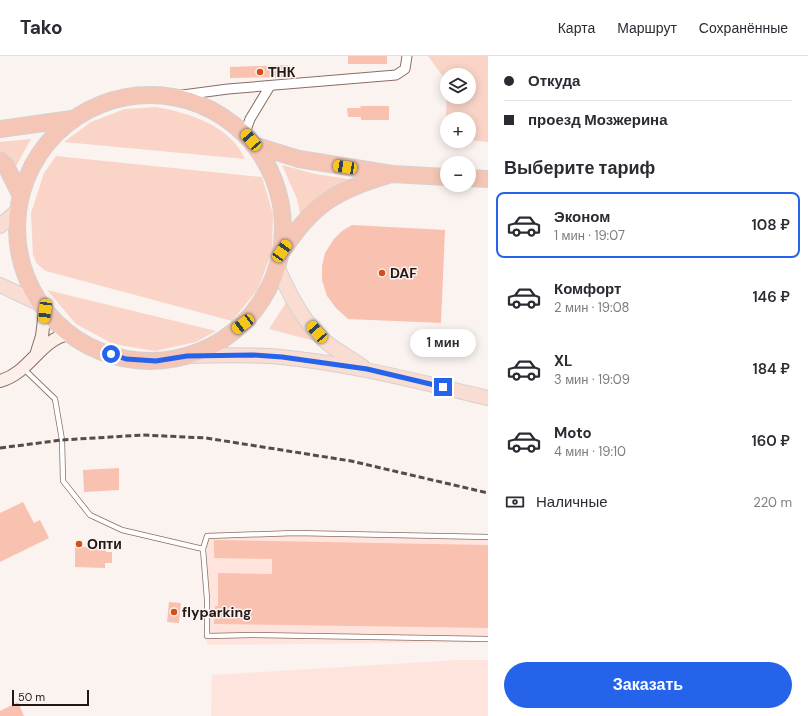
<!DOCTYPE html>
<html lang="ru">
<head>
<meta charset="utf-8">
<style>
  :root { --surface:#fff; --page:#f7f7f7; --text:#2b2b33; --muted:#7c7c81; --line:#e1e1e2; --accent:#2563eb }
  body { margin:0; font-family:"DM Sans",sans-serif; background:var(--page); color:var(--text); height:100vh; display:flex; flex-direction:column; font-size:15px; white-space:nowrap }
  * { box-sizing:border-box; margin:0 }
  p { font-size:13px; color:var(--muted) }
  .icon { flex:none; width:22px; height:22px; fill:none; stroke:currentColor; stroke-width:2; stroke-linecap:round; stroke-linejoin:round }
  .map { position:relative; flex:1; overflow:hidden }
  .details { display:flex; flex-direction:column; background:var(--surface); width:320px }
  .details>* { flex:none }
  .banner { display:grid; align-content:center; height:88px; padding:0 16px; background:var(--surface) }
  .tools { position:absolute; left:440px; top:12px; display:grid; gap:8px }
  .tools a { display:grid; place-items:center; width:36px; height:36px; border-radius:50%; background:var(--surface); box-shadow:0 2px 10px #0003; font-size:20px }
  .scale { position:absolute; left:12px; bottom:10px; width:77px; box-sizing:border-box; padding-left:4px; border:2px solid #241814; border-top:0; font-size:11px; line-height:14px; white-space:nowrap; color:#241814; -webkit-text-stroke:3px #faf3f0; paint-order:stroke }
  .end { position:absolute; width:18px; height:18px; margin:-9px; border:5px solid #2563eb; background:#fff; box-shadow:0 0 0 2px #fff }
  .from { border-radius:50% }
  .bubble { position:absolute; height:28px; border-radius:14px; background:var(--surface); box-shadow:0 2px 10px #0003; font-size:13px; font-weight:600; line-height:28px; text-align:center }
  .car { position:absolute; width:12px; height:24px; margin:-12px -6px; border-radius:5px; box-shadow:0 0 3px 1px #0007; background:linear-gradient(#f5c518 24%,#345 0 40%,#f5c518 0 76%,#345 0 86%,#f5c518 0) }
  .banner b { display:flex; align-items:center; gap:14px; height:38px; font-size:15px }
  .banner b+b { border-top:1px solid var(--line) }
  .banner i { width:10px; height:10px; background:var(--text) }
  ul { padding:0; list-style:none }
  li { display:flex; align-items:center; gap:12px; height:66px; margin:0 8px 6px; padding:0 8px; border:2px solid transparent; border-radius:8px }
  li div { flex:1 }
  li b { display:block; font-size:15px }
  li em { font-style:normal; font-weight:600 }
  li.active { border-color:var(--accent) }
  li>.icon { width:36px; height:36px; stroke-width:1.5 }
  h2 { padding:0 16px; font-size:18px; line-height:48px }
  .pay { display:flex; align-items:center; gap:10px; height:44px; padding:0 16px; font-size:15px }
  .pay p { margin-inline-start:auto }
  .primary-button { display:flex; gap:8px; margin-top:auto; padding:8px 16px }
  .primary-button a { flex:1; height:46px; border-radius:24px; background:var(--accent); color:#fff; font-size:16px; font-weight:600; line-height:46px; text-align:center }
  header { display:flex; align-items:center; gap:24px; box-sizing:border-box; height:56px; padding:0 20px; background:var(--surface); border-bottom:1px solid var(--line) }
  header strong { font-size:19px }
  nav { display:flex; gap:22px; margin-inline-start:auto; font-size:14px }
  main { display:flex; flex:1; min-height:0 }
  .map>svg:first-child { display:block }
  .built { fill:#fee4dc }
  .green { fill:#fad4c7; fill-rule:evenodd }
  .building { fill:#f9c1af }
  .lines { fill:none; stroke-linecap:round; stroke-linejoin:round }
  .lane-casing { stroke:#8b6d63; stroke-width:6 }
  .street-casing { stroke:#8b6d63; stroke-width:11 }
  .secondary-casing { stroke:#8b6d63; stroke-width:14 }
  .primary-casing { stroke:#d3d1d0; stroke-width:16 }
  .highway-casing { stroke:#d3d1d0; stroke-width:18 }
  .lane { stroke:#fff; stroke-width:4.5 }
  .street { stroke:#fff; stroke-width:9 }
  .secondary { stroke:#fceee9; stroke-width:12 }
  .primary { stroke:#f9ddd3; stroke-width:14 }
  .highway { stroke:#f5c6b6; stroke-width:16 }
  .rail { stroke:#564b47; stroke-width:3; stroke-dasharray:6 3; stroke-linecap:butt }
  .route { stroke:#2563eb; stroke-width:5 }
  .poi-dot { fill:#d44e17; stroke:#faf3f0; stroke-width:1.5 }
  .labels { text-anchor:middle; stroke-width:3; stroke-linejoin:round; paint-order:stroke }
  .poi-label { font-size:14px; font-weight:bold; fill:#241814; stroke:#faf3f0; text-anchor:start }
</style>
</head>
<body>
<header>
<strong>Tako</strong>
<nav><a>Карта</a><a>Маршрут</a><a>Сохранённые</a></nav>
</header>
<main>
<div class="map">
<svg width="488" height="660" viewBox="0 0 488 660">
  <rect width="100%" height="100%" fill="#faf3f0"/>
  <path class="built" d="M207,476L488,481V586L207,589Z
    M458,604H488V660H211L212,619Z"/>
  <path class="green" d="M428,0H488V86L469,84V63H447V65L446,63L447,26ZM447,19H469V41H447Z
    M156,51C189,57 230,69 245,103L64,86L91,66L125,53Z
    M31,83L15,112L0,94V86Z
    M56,100L262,121L273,158L272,196L258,233L232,265L46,215L37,208L33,199L31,157L44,117Z
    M282,109L315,118L355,124L301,162L297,143Z
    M47,234L216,275L196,286L155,295L113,288L76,268Z
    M287,245L293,259L315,285L269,273Z"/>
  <path class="building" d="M348,0H387V8H348Z
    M289,9V21L230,22V11Z
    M360,50H389V64H361V61H348L347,52H361Z
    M352,169L445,174L441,267L348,263L336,252L327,240L322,224V210L325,197L334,183L342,175Z
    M119,412V434L84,436L83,414Z
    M23,446L34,467L40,464L49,482L0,506V457Z
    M214,484L488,489V572L214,568L215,550H218V517L272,518V503L214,502Z
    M75,491H106V496H112V507H105V512L75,511Z
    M169,546L181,547L179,567L167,566Z
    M18,646L24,660H0V655Z"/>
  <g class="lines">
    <defs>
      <path id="lane" d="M24,313L55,343L62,384L63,425L90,459L122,474L203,493L207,543V580L253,579L488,583
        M203,493L207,480L295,477L488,481"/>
      <path id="street" d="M175,40L228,33L396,19L405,13L407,0
        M245,77L250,63L270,30"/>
      <path id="secondary" d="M37,296L42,280L45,255
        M0,325C30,317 40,283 69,278"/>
      <path id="primary" d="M0,170L16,156
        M278,212C289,238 303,266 325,285C336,295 351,302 363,311
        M0,229L40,248
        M187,300C218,299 250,298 281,301C352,308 420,326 488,342"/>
      <path id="highway" d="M17 172a133 133 0 1 1 266 0a133 133 0 1 1-266 0Z
        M0,73L72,63
        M257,90L299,103L392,118L447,121
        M0,104L6,110L20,138
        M469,122L488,123
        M283,194C313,148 337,134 388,119"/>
    </defs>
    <use href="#lane" class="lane-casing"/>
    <use href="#street" class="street-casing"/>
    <use href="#secondary" class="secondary-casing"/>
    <use href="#primary" class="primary-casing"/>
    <use href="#highway" class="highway-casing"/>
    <use href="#lane" class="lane"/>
    <use href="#street" class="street"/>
    <use href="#secondary" class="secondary"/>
    <use href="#primary" class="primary"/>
    <use href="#highway" class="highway"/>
    <path class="rail" d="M0,392L62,384L143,379L206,382L351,405L488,437"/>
  </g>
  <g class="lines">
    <path class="route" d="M111,298L126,303L156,305L187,300L253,299L282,301L367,313L443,331"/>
  </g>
  <g class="poi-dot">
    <circle cx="260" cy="16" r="4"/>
    <circle cx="382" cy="217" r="4"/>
    <circle cx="79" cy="488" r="4"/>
    <circle cx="174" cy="556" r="4"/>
  </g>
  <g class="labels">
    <g class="poi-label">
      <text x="268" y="21">ТНК</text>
      <text x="390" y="222">DAF</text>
      <text x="87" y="493">Опти</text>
      <text x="182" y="561">flyparking</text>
    </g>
  </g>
</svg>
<div class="tools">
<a><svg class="icon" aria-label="layers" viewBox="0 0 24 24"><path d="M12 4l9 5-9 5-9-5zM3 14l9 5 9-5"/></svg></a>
<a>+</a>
<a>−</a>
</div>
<div class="scale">50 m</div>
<i class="end from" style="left:111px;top:298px"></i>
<i class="end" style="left:443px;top:331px"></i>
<div class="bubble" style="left:410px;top:273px;width:66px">1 мин</div>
<i class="car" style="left:251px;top:84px;rotate:319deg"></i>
<i class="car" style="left:345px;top:111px;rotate:279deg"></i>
<i class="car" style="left:282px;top:195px;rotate:34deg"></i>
<i class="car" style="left:45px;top:255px;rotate:187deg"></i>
<i class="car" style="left:243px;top:268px;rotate:233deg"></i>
<i class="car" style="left:317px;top:276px;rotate:319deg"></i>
</div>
<section class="details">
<div class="banner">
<b><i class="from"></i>Откуда</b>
<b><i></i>проезд Мозжерина</b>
</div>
<h2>Выберите тариф</h2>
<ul>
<li class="active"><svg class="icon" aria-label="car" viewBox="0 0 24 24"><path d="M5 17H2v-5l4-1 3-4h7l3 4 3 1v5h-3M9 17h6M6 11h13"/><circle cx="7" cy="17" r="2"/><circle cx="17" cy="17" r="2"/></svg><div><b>Эконом</b><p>1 мин · 19:07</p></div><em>108 ₽</em></li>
<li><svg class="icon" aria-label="car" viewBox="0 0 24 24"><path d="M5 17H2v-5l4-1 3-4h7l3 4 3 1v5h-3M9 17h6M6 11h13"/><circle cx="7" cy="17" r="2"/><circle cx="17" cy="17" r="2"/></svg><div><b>Комфорт</b><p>2 мин · 19:08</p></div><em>146 ₽</em></li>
<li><svg class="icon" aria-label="car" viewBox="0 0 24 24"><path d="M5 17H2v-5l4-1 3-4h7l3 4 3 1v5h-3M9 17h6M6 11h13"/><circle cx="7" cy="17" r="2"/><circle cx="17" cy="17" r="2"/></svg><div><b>XL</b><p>3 мин · 19:09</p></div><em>184 ₽</em></li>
<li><svg class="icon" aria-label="car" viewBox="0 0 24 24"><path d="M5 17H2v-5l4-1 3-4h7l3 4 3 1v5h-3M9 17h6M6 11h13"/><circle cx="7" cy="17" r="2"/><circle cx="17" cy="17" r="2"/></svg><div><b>Moto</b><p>4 мин · 19:10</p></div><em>160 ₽</em></li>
</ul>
<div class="pay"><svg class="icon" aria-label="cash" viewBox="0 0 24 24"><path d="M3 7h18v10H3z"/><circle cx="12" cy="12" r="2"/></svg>Наличные<p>220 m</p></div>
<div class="primary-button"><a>Заказать</a></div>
</section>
</main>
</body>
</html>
